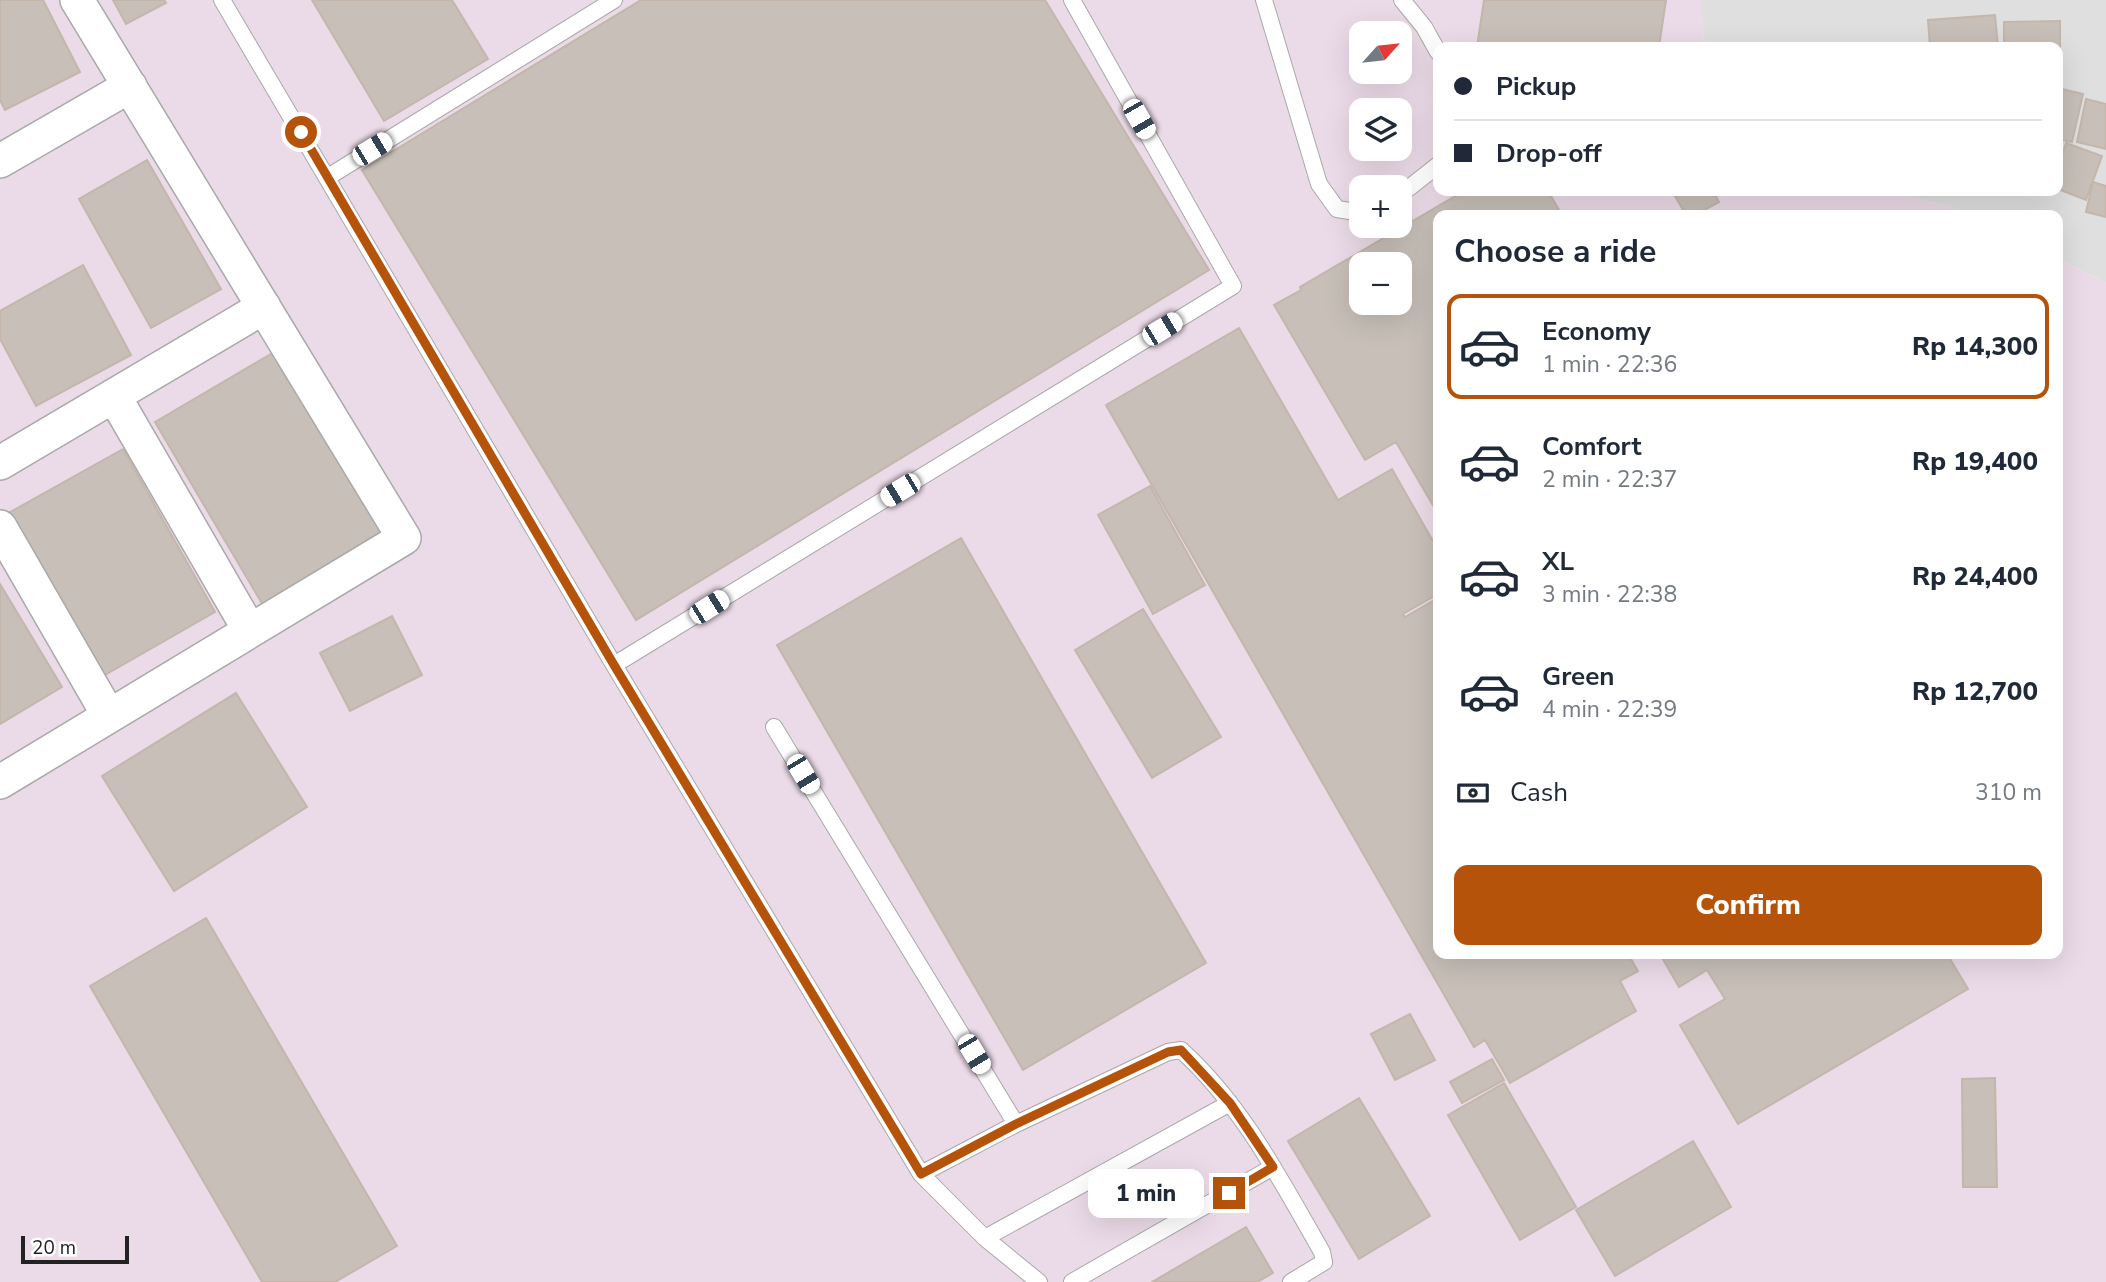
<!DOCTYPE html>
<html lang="en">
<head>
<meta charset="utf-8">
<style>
  :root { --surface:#fff; --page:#f6f6f7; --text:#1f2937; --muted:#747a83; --line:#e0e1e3; --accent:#b45309 }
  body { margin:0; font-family:"Nunito Sans",sans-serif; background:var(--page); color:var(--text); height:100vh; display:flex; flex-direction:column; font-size:26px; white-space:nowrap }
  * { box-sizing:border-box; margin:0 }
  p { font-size:23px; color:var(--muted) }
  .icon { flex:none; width:38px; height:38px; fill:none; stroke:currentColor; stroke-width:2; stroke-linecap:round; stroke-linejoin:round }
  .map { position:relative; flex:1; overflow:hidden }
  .panel { position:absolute; left:1433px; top:210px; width:630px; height:749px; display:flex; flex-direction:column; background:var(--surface); border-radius:14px; box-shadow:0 7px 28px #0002 }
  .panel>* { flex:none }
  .hud { position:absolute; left:1433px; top:42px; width:630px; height:154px; border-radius:14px; box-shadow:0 7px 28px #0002; display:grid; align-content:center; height:154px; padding:0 21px; background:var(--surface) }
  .needle { width:46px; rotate:63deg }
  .tools { position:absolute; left:1349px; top:21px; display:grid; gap:14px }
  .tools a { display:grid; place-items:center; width:63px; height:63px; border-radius:14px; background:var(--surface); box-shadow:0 7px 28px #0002; font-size:35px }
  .scale { position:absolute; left:21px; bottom:18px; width:108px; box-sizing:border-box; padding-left:7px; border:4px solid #222; border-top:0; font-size:19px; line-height:24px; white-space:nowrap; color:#222; -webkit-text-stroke:5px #fff; paint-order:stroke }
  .end { position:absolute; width:32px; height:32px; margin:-16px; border:9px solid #b45309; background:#fff; box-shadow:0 0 0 4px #fff }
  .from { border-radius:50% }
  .bubble { position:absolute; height:49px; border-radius:14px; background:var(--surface); box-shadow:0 7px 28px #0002; font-size:23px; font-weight:800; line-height:49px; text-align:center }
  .car { position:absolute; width:21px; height:42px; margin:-21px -10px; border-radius:9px; box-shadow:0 0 5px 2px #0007; background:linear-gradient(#fff 24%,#345 0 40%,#fff 0 76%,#345 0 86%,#fff 0) }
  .hud b { display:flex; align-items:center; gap:24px; height:66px; font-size:26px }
  .hud b+b { border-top:2px solid var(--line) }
  .hud i { width:18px; height:18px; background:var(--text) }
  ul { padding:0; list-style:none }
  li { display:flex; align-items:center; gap:21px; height:105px; margin:0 14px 10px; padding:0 7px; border:4px solid transparent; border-radius:14px }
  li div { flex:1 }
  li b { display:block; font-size:26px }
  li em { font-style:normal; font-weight:800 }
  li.on { border-color:var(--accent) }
  li>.icon { width:63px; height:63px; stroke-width:1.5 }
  h2 { padding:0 21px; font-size:32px; line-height:84px }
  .pay { display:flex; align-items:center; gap:18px; height:77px; padding:0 21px; font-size:26px }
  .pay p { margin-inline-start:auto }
  .cta { display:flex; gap:14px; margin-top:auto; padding:14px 21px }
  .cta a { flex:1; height:80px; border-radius:14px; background:var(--accent); color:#fff; font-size:28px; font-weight:800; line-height:80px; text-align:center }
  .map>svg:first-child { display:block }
  .residential { fill:#e0dfdf }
  .industrial { fill:#ebdbe8; fill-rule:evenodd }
  .building { fill:#c7bfb8; stroke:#c4b6ab; stroke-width:2; fill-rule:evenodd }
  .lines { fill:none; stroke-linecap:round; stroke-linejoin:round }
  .lane-casing { stroke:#a9a9a9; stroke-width:18 }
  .street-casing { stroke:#a9a9a9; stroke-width:36 }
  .lane { stroke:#fff; stroke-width:16 }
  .street { stroke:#fff; stroke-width:33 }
  .route { stroke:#b45309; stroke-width:9 }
</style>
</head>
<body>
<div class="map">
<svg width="2106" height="1282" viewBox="0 0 2106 1282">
  <rect width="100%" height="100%" fill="#f2efe9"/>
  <path class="residential" d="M1700,0H2106V283L2058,259V215H1970L1952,207L1883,191H2058V47H1705Z"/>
  <path class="industrial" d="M0,0H1700L1705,47H1438V191H1882L1952,207L1970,215H1438V954H2058V259L2106,283V1282H0ZM1362,33H1400V72H1362ZM1362,110H1400V149H1362ZM1362,187H1400V226H1362ZM1362,264H1400V303H1362Z"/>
  <path class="building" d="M0,0H43L80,72L5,110L0,100Z
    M113,0H164L166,3L126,24Z
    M312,0H452L488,59L384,121Z
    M641,0H1045L1209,270L636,620L362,170Z
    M1484,0H1666L1659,47H1477Z
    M1995,15L1998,47H1930L1928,20Z
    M2060,21V70L2058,47H2004V22Z
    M2058,88L2083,94L2072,142L2058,139Z
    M2086,99L2106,104V149L2077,142Z
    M2066,143L2102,156L2086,200L2058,189V167Z
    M147,160L221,289L151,328L79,199Z
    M2093,182L2106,186V217L2086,212Z
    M1464,191H1548L1562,215H1438V514L1396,442L1365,460L1274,305L1301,290L1300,287ZM1362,264H1400V303H1362Z
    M1672,191H1713L1719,202L1695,215H1686Z
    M83,265L131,355L36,406L0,339V311Z
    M1239,328L1338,500L1392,469L1438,550V594L1403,614L1405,617L1438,598V954H1628L1638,971L1620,981L1636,1011L1510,1083L1485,1040L1474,1047L1106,405Z
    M276,351L387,541L267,612L155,422Z
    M123,449L215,612L98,679L5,515Z
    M1150,486L1205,585L1153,614L1098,515Z
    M961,538L1206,963L1023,1070L777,645Z
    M0,584L62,687L0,724Z
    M1143,609L1221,737L1152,778L1075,650Z
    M392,616L422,675L350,711L320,653Z
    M236,693L307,807L174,891L102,776Z
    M206,918L397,1246L335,1282H262L90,986Z
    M1660,954H1947L1968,989L1738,1124L1680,1025L1725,999L1707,970L1679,987Z
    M1410,1014L1435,1060L1395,1080L1371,1034Z
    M1492,1059L1504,1080L1462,1103L1450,1082Z
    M1995,1078L1997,1187H1963L1962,1079Z
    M1504,1083L1576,1207L1520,1240L1448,1115Z
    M1359,1098L1430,1216L1359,1259L1288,1141Z
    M1693,1141L1731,1207L1615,1276L1576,1210Z
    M1246,1227L1273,1273L1257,1282H1152Z"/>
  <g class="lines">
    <defs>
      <path id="lane" d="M222,0L614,665L921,1174L985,1238L1039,1282
        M1264,0L1319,184L1337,209L1362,213
        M1402,0L1424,27L1438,52
        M328,177L614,0
        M1400,195L1438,165
        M614,665L1233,286L1072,0
        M774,727L1016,1124
        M921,1174L1016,1124L1168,1052L1181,1050C1243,1106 1281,1181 1322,1252L1324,1262L1291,1282
        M985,1238L1230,1103
        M1072,1282L1273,1167"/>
      <path id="street" d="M0,161L130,86
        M114,396L250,631
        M0,463L264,307
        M0,527L109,716
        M0,782L404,538L77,0"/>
    </defs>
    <use href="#lane" class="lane-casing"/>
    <use href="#street" class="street-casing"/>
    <use href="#lane" class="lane"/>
    <use href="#street" class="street"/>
  </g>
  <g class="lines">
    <path class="route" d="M301,132L614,665L921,1174L1016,1124L1168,1052L1181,1050L1230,1103L1273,1167L1229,1193"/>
  </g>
</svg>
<div class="tools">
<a><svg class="needle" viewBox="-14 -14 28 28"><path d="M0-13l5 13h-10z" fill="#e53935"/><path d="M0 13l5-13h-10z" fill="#747a83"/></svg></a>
<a><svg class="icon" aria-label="layers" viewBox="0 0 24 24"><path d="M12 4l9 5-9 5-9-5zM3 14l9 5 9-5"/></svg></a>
<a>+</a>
<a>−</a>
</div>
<div class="scale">20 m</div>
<i class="end from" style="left:301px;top:132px"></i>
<i class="end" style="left:1229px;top:1193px"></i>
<div class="bubble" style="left:1088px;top:1169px;width:116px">1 min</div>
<i class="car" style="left:1139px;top:119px;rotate:150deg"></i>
<i class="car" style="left:372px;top:149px;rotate:59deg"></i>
<i class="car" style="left:1162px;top:329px;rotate:59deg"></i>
<i class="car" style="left:900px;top:490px;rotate:239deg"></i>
<i class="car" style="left:709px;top:607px;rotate:58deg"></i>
<i class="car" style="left:803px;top:774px;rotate:149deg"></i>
<i class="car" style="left:974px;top:1054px;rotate:149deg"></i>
<div class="hud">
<b><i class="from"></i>Pickup</b>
<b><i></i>Drop-off</b>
</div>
<section class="panel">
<h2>Choose a ride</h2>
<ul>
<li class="on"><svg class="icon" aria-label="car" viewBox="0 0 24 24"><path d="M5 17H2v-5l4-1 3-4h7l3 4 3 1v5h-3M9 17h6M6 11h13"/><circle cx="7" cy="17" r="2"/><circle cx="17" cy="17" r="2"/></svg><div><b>Economy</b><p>1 min · 22:36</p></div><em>Rp 14,300</em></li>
<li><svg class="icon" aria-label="car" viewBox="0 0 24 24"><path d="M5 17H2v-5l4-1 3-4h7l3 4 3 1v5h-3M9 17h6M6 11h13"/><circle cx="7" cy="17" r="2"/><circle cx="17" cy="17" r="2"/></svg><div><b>Comfort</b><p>2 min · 22:37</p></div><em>Rp 19,400</em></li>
<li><svg class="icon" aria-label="car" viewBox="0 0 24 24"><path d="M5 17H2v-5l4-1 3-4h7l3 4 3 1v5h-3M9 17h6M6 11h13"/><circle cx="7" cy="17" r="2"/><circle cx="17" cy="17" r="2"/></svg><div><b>XL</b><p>3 min · 22:38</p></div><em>Rp 24,400</em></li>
<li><svg class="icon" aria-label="car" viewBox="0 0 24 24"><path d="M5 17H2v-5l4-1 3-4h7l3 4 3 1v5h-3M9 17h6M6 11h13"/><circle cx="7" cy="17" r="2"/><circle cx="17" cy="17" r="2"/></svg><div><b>Green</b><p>4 min · 22:39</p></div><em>Rp 12,700</em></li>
</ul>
<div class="pay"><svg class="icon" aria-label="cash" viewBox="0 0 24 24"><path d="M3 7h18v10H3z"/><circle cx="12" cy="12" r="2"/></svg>Cash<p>310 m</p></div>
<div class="cta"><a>Confirm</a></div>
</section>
</div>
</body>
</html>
